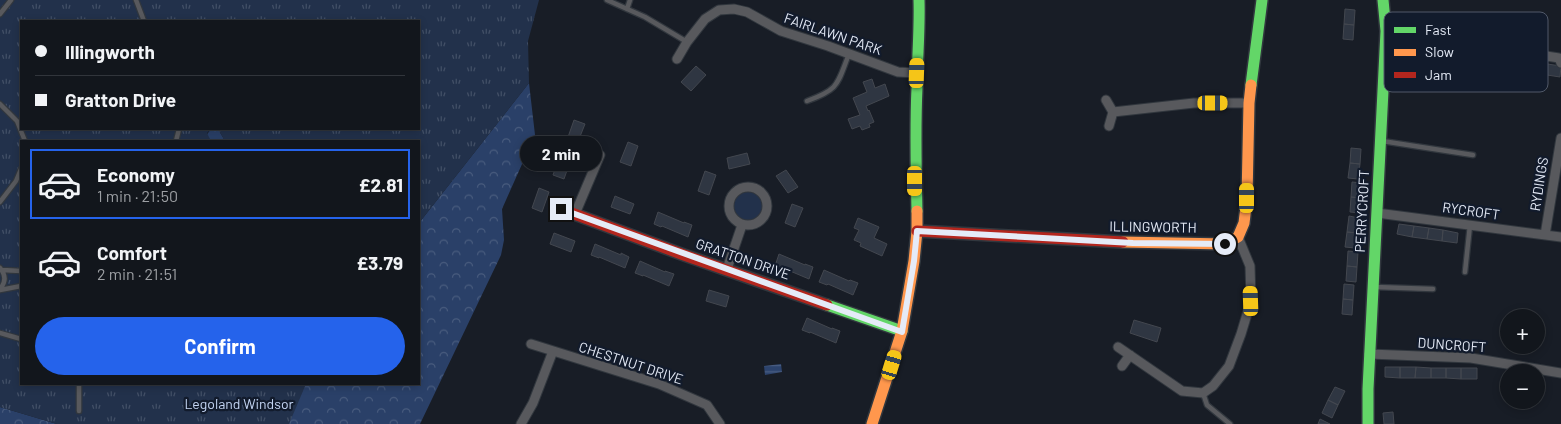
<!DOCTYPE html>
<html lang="en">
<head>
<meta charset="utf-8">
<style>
  :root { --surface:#12161c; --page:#1b1f25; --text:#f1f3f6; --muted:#9c9fa3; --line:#31353b; --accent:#2563eb }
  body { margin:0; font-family:Barlow,sans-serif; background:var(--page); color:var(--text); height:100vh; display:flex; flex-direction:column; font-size:19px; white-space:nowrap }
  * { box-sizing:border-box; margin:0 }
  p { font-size:16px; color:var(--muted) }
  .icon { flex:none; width:28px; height:28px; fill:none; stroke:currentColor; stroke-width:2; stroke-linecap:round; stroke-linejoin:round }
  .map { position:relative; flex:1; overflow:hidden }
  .details { position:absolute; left:20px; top:140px; width:400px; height:245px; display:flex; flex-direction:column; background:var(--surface); border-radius:0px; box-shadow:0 2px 8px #0003,0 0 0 1px var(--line) }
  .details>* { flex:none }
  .hud { position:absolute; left:20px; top:20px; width:400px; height:110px; border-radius:0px; box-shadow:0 2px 8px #0003,0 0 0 1px var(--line); display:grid; align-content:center; height:110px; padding:0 15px; background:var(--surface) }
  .fabs { position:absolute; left:1500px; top:309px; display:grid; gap:10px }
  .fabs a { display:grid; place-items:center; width:45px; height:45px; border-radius:50%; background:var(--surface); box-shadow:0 2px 8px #0003,0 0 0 1px var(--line); font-size:25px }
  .end { position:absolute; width:22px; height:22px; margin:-11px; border:6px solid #e5ebf7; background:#111; box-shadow:0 0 0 2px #111 }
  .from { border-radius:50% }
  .bubble { position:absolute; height:35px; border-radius:18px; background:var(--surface); box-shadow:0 2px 8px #0003,0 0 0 1px var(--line); font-size:16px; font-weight:700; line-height:35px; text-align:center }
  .car { position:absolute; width:15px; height:30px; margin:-15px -8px; border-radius:6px; box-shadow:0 0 4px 1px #0007; background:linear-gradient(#f5c518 24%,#345 0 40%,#f5c518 0 76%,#345 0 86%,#f5c518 0) }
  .hud b { display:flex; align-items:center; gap:18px; height:48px; font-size:19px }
  .hud b+b { border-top:1px solid var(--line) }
  .hud i { width:12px; height:12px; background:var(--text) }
  ul { padding:9px 0 0; list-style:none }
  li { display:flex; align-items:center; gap:15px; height:70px; margin:0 10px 8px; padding:0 5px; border:2px solid transparent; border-radius:0px }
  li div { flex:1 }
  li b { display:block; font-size:19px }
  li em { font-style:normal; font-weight:700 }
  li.current { border-color:var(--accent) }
  li>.icon { width:45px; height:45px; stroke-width:1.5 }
  .action { display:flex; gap:10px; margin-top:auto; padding:10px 15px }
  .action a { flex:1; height:58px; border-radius:30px; background:var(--accent); color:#fff; font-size:20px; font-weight:700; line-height:58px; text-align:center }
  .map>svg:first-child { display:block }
  .green { fill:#22314b }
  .forest { fill:url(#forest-crowns) }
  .park { fill:url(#park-tufts) }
  .water { fill:url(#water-rules) }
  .building { fill:#2f3642; stroke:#43474f }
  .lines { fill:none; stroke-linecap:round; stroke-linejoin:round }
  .lane-casing { stroke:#31373e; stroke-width:7 }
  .street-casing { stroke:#31373e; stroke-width:11 }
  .fast-casing { stroke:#31373e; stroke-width:14 }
  .slow-casing { stroke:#31373e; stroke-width:14 }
  .jam-casing { stroke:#31373e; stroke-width:14 }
  .lane { stroke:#58595d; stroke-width:4.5 }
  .street { stroke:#58595d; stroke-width:9 }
  .fast { stroke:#63d668; stroke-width:11 }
  .slow { stroke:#ff974d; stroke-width:11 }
  .jam { stroke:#b3261e; stroke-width:11 }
  .route { stroke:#e5ebf7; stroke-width:6 }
  .labels { text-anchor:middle; stroke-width:4.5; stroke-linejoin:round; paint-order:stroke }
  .street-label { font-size:14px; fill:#e5ebf7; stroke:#121b2c }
  .park-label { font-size:14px; fill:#c4d5f3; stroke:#121b2c }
  .key { fill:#121b2c; stroke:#515969; stroke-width:1 }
  .key-label { font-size:14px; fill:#e5ebf7 }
</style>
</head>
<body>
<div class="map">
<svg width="1561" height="424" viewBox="0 0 1561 424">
  <defs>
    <pattern id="forest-crowns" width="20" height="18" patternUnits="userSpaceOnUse" patternTransform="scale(1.25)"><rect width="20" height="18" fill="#2a4068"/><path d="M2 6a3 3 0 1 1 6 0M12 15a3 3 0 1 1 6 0" fill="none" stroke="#495c7e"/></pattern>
    <pattern id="park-tufts" width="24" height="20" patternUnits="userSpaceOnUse" patternTransform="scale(1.25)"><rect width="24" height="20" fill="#22314b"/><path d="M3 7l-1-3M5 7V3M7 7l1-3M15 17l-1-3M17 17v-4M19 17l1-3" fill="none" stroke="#424f66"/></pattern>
    <pattern id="water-rules" width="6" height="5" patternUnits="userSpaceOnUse" patternTransform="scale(1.25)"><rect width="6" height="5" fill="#2c436d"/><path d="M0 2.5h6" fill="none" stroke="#4a5e83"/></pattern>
  </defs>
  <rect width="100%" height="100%" fill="#181d26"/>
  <path class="green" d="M733 206a15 15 0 1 1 30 0a15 15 0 1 1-30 0Z"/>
  <path class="forest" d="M529,83L535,135L502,209L504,240L501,255L420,424H193L172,384H419V223Z
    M211,129H218L225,141H202Z
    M0,407L57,424H0Z"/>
  <path class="park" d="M0,0H539L528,41L529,83L419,223V141H225L218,129H419V21H21V129H211L207,133L211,141H21V384H306L289,424H57L0,407Z"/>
  <path class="water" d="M781,364L782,372L765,375L764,366Z"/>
  <path class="building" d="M1345,9L1355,10L1354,25L1344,24Z
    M1344,24L1354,25L1353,40L1343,39Z
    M1472,53L1561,66L1560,77L1470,63Z
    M696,66L706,75L691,91L681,82Z
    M872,79L875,88L885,84L889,96L866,106L868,111L869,110L874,122L869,124L870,127L862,130L860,126L852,129L848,119L860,115L853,98L867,92L863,82Z
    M574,120L585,124L577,144L567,140Z
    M628,142L638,146L631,166L620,162Z
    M1351,148L1361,149L1360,164L1350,163Z
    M747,153L750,164L729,169L727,158Z
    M560,155L571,159L564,179L553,175Z
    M1350,163L1360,164L1358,179L1348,178Z
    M786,170L798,187L788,193L776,176Z
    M705,171L716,175L709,195L698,191Z
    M1352,182L1362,183L1361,198L1351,197Z
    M539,188L549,192L542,212L532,208Z
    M615,196L634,204L630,214L611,207Z
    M1351,197L1361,198L1360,213L1350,212Z
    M792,204L803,208L795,227L785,223Z
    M658,212L684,223V222L692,225L688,237L662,226L661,227L654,224Z
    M1349,216L1359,218L1357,233L1347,232Z
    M858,218L879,227L874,238L887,244L882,256L860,246L861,243L854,240L859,230L854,228Z
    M1399,224L1414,226L1412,237L1397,234Z
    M1414,226L1429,228L1427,239L1412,237Z
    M1429,228L1443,230L1442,241L1427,239Z
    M1443,230L1458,233L1457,243L1442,241Z
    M1347,232L1357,233L1355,248L1345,247Z
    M554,233L575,241L571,252L550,244Z
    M595,244L621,255V253L629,257L625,268L599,257V258L591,255Z
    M1348,251L1358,252L1357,267L1347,266Z
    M779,254L805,265V264L813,267L809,279L783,268V269L775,266Z
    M640,261L665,272V271L674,274L669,286L643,275V276L635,273Z
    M1347,266L1357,267L1356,282L1346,281Z
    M824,270L849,281L850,280L858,283L853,295L828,284L827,285L819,282Z
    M1344,284L1354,285L1353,300L1343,299Z
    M709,290L729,296L726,307L706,301Z
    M1343,299L1353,300L1352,315L1342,314Z
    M807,318L832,329V328L840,331L836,343L810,332V333L802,330Z
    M1134,320L1161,328L1157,342L1130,333Z
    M1385,367H1400V378L1385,377Z
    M1400,367H1416L1415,378H1400Z
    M1416,367L1431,368V378H1415Z
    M1431,368H1446V378H1431Z
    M1446,368H1461V379L1446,378Z
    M1461,368H1477V379H1461Z
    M1335,387L1345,391L1338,405L1328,400Z
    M1328,400L1338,405L1332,418L1322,413Z
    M1393,412L1394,424H1384L1383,413Z
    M1320,419L1330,424H1318Z"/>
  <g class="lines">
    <defs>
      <path id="lane" d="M136,0L144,21
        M607,0L645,17L687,42
        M627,9L630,0
        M0,14L11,0
        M807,101C840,89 837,84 849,54
        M0,104L17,121L25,141
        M176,141L179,129
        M1382,141L1473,155
        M0,202L16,181L21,169
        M0,268C6,275 6,282 0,289
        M2,270L21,271
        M1465,272L1470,225
        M1375,287L1433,289
        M0,290L21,286
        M0,333L21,339
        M1203,393L1207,405L1230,424
        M79,411V384"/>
      <path id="street" d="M1386,31L1559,58L1561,63
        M677,59L687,42L705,19L719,10L734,9L747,12L781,31L828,46L898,72L917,73
        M1106,100L1113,112L1109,126
        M1113,112L1194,103H1249
        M729 206a19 19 0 1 1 38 0a19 19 0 1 1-38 0Z
        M1377,213L1561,237
        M575,214L600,155
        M1545,235L1561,138
        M727,269L742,225
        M531,344L659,384L707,405L720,424
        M1118,347L1182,391L1203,393L1213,386L1229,366L1241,334L1251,301L1250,266L1238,237
        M1369,354L1471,358L1561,373
        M1122,366L1130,355
        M521,424L533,403L553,351"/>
      <path id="fast" d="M1251,85L1262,0
        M917,211C916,170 915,129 917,88C917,59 920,30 919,0
        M827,305L902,331
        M1368,424V389L1386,31L1383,0"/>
      <path id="slow" d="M1123,242L1225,244L1238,237L1244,223L1247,198L1249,103L1251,85
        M872,424L902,331L914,261L917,231V211"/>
      <path id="jam" d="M561,209L684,255L827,305
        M917,231L1123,242"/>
    </defs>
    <use href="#lane" class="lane-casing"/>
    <use href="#street" class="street-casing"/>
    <use href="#fast" class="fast-casing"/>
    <use href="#slow" class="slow-casing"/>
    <use href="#jam" class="jam-casing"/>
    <use href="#lane" class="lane"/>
    <use href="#street" class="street"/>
    <use href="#fast" class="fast"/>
    <use href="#slow" class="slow"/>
    <use href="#jam" class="jam"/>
  </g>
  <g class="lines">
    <path class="route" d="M561,209L902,332L914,261L917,231L1133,243L1225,244"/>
  </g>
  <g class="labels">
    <g class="street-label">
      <text transform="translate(833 34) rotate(19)" y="5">FAIRLAWN PARK</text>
      <text transform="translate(1539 184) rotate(-81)" y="5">RYDINGS</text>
      <text transform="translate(1362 211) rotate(-87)" y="5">PERRYCROFT</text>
      <text transform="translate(1471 211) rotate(8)" y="5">RYCROFT</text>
      <text transform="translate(1153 227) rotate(1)" y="5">ILLINGWORTH</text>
      <text transform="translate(743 259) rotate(19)" y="5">GRATTON DRIVE</text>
      <text transform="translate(1452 345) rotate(4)" y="5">DUNCROFT</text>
      <text transform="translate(631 363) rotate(18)" y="5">CHESTNUT DRIVE</text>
    </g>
    <g class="park-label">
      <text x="239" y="409">Legoland Windsor</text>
    </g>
  </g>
  <rect x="1384" y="12" width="164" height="80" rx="8" class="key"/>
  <rect x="1394" y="27" width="22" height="6" fill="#63d668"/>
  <rect x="1394" y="49" width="22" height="7" fill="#ff974d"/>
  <rect x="1394" y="72" width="22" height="6" fill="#b3261e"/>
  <g class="key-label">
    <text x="1425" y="35">Fast</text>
    <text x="1425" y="57">Slow</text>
    <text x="1425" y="80">Jam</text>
  </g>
</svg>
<div class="fabs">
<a>+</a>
<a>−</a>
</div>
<i class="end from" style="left:1225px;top:244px"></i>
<i class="end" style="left:561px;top:209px"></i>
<div class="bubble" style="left:520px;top:136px;width:82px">2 min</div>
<i class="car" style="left:917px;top:73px;rotate:2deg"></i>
<i class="car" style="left:1213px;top:103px;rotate:90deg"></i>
<i class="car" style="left:915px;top:181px;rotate:180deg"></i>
<i class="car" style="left:1247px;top:198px;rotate:0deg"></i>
<i class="car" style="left:1251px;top:301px;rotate:358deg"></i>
<i class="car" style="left:892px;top:365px;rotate:17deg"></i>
<div class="hud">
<b><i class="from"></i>Illingworth</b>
<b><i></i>Gratton Drive</b>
</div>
<section class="details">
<ul>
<li class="current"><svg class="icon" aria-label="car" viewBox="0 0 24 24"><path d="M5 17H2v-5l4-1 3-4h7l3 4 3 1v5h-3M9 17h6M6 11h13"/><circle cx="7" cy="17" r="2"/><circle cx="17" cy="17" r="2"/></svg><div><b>Economy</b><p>1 min · 21:50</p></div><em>£2.81</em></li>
<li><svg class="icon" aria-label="car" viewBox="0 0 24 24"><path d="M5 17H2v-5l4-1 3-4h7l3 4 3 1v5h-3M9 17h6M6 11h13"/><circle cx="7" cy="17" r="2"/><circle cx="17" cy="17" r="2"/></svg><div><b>Comfort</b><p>2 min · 21:51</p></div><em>£3.79</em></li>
</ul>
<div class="action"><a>Confirm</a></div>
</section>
</div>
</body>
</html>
